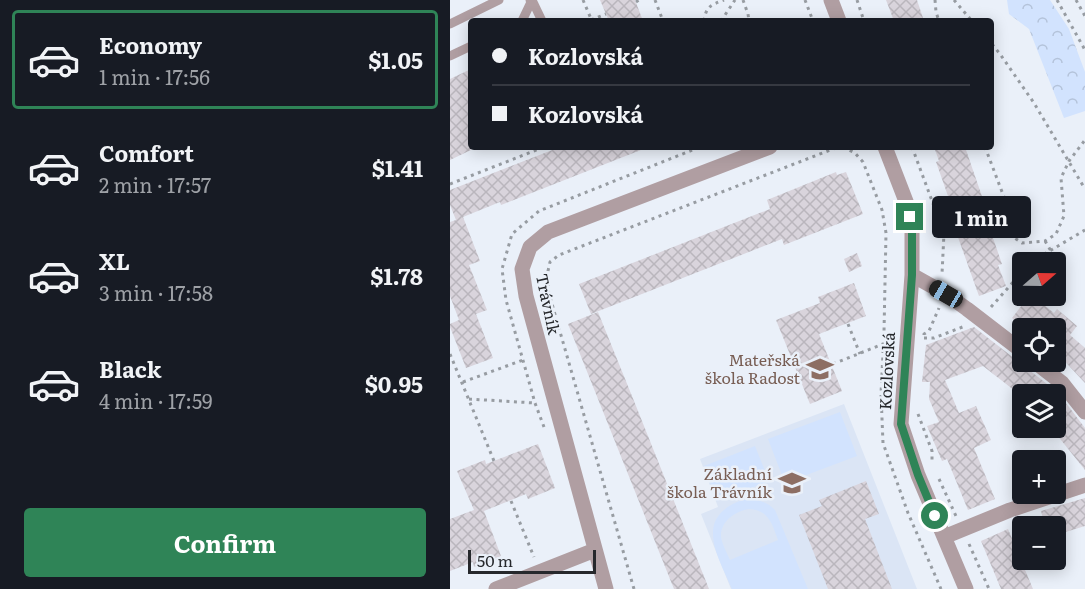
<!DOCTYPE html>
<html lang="en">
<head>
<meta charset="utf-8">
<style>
  :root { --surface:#171b24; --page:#242831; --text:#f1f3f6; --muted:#9ea1a6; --line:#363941; --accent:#2f8457 }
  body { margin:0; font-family:Literata,serif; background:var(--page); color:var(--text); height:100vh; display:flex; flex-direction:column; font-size:22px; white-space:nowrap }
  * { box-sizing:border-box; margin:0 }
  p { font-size:20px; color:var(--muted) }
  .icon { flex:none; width:33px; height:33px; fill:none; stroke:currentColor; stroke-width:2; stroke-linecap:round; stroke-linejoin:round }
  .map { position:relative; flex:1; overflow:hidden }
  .panel { display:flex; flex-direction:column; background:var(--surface); width:450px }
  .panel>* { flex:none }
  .guide { position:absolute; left:18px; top:18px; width:526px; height:132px; border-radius:6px; box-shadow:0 3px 15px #0003; display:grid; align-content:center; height:132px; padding:0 24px; background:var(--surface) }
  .needle { width:39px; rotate:70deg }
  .tools { position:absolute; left:562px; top:252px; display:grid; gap:12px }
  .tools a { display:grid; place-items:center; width:54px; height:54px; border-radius:6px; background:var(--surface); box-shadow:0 3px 15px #0003; font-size:30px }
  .scale { position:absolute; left:18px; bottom:15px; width:128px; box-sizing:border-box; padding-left:6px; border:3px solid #26282c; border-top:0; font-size:16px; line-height:21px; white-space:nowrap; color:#26282c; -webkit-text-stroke:4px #eaf0f9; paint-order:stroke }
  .end { position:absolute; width:27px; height:27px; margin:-14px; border:8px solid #2f8457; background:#fff; box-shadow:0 0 0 3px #fff }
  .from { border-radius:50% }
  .bubble { position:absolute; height:42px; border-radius:6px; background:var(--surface); box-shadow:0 3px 15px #0003; font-size:20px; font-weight:700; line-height:42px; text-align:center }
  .car { position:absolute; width:18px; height:36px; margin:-18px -9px; border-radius:8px; box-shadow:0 0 4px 2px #0007; background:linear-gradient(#222 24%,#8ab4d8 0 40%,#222 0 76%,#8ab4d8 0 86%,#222 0) }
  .guide b { display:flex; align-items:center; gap:21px; height:57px; font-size:22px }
  .guide b+b { border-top:2px solid var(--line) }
  .guide i { width:15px; height:15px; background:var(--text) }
  ul { padding:10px 0 0; list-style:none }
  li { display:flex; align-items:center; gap:18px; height:99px; margin:0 12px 9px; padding:0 12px; border:3px solid transparent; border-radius:6px }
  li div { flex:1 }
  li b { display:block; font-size:22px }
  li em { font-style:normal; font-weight:700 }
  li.current { border-color:var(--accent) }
  li>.icon { width:54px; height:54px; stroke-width:1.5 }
  .primary-button { display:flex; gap:12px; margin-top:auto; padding:12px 24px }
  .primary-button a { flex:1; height:69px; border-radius:6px; background:var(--accent); color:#fff; font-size:24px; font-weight:700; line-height:69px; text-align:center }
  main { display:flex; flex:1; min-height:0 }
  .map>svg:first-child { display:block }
  .built { fill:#dbe5f5 }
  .park { fill:url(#park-crowns) }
  .pitch { fill:#d2e3fe; fill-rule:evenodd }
  .building { fill:url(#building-cross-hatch) }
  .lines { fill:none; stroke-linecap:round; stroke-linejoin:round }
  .path { stroke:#979ca2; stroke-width:3; stroke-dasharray:3 4.5; stroke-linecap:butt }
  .lane { stroke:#b09ea2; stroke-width:9 }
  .street { stroke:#b09ea2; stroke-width:15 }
  .route { stroke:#2f8457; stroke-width:8 }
  .labels { text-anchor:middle; stroke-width:5; stroke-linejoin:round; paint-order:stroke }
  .street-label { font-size:16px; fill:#26282c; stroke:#eaf0f9 }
  .education-label { font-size:16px; fill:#785e54; stroke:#eaf0f9; text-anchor:end }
</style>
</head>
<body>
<main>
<section class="panel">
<ul>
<li class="current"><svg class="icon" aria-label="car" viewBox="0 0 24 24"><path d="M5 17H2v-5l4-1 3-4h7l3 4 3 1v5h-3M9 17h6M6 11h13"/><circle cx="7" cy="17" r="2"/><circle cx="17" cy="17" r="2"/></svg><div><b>Economy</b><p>1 min · 17:56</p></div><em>$1.05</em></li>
<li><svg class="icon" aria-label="car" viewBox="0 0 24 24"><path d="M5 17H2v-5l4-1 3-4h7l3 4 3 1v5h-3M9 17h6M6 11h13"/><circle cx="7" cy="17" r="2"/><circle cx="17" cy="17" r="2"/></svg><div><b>Comfort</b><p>2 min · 17:57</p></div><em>$1.41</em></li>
<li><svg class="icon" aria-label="car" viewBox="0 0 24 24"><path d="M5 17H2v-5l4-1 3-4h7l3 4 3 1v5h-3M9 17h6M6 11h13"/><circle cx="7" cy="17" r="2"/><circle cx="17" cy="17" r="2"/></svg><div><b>XL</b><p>3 min · 17:58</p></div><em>$1.78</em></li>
<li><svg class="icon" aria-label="car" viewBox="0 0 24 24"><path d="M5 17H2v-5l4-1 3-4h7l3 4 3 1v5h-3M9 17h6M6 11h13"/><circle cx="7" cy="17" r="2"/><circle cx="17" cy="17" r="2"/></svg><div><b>Black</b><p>4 min · 17:59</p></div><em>$0.95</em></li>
</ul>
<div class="primary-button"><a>Confirm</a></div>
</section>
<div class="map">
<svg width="635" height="589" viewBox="0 0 635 589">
  <defs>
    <pattern id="park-crowns" width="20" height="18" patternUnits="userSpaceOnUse" patternTransform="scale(1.5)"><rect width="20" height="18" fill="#d2e3fe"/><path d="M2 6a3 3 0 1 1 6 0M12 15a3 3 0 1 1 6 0" fill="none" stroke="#b4c3da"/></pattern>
    <pattern id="building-cross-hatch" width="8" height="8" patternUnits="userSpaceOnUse" patternTransform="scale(1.5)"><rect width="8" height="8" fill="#d9d4dc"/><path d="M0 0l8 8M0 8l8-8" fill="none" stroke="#bab6bd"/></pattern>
  </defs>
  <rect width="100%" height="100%" fill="#eaf0f9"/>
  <path class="built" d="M394,404L467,589H281L251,514L268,507L250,459Z"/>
  <path class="park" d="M557,0H600L619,29L635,72V111L614,118L579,29L559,14Z"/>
  <path class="pitch" d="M390,412L407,456L335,483L318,439Z
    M305,446L319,481L267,501L254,466Z
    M300,499C310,500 318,503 325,510L358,589H282C273,566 249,530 274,510C282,503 291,500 300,499ZM299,509C319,510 322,524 328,540L280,560C277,553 272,544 271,537C270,521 286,511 299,509Z"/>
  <path class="building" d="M150,0H185L193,21H159Z
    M436,0H467L474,21H444Z
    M21,69V150L0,160V79Z
    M110,147L196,148L51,205L50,202L13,217L30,261L19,265L37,310L26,314L43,358L16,368L0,327V324L9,320L0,296V222L6,220L0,205V190Z
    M484,147H515L537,211L534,212L552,264L548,265L556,286L529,296L500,215L504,213L486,162L489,161Z
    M386,172L387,175L396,172L413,214L334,245L332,239L141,314L129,284L320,209L317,200Z
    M407,253L412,266L399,272L394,259Z
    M404,283L416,316L369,334L392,391L360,404L326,320L370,303L368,297Z
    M579,296H583L604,313L607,309L627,326L620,335L635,348V383L606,352V328H575L562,318Z
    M148,312L186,406L259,589H224L118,324Z
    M524,327L606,391L619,407L635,428V470L603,430L612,423L606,416V394H569L533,366L495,380L509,413L526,406L541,440L524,448L545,499L518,510L497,459L492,461L477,426L489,422L479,399L480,382H472L476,345Z
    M88,444L105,488L78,499L76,494L34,511L51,556L24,567L23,562L0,571V519L24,510L7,471L35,460L36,464Z
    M416,481L429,514L415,519L442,589H378L349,515L372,506L369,500Z
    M635,498V526L606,535V526H595L591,511Z
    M558,529L583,589H551L531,541Z"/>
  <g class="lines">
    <path class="path" d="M133,0L142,21
      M205,0L213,21
      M293,0L298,14L299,21
      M355,0L363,21
      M407,0L414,21
      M485,0L486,12L489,21
      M504,0L522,21
      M607,0L635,50
      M626,0L635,16
      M186,2L189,0
      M141,20L156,14
      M254,21C256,6 261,5 274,0
      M271,21L285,0
      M542,44L550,54L584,103L635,189
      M393,147L405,153L413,162L432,210L436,233L434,332L431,394L433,443L458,513L491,589
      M462,147L494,233L492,274
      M535,147L557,205L563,237L572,243L595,241L606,234L614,216L611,178L619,161L635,140
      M0,184L94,147
      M595,241L601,251
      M581,262L635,230
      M541,307L573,271
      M398,324L410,354
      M474,335V334L479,331L489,308
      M474,338H484L515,326
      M0,354L44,461
      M383,364L433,344
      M13,382L73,360
      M19,399L85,403
      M468,414L482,451V462
      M94,427L85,403L56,300L52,269L62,234L89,211L250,147
      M489,479L506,516
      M61,501L84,557
      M519,544L539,589
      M184,589L98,290V271L100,262L109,255L388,147"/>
    <path class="lane" d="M82,0L92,21
      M72,21L82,0H80
      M0,24L49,0
      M0,56L21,46"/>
    <path class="street" d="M381,0L389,21
      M435,147L457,204L462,230V275L451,424L468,475L516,589
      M462,275L496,294L517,309L573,352
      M585,362L612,383L635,412
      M494,537L560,510L635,485
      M46,589L145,550
      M156,589L76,296L72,269L80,247L98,232L320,147"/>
  </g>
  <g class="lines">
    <path class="route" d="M460,217L462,230V275L451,424L468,475L485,516"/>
  </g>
  <defs>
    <symbol id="school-bare" viewBox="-9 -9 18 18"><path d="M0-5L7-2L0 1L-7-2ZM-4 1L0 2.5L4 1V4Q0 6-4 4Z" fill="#8d6e63" stroke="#eaf0f9" stroke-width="2.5" paint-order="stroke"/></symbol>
  </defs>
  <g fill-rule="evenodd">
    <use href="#school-bare" x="351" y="350" width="38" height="38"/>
    <use href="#school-bare" x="323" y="464" width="38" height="38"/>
  </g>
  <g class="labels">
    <g class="street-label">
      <text transform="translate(98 304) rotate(78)" y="6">Trávník</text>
      <text transform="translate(437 371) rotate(-87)" y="6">Kozlovská</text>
    </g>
    <g class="education-label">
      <text x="350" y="366">Mateřská<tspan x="350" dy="18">škola Radost</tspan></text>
      <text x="322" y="480">Základní<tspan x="322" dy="18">škola Trávník</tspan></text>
    </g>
  </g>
</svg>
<div class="tools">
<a><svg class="needle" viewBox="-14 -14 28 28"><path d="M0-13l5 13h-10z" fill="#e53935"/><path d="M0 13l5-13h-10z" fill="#9ea1a6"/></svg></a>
<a><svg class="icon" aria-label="locate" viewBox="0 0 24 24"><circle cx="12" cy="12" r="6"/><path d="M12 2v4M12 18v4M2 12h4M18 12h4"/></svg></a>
<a><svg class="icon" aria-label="layers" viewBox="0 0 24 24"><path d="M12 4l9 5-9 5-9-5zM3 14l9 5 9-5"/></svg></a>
<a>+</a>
<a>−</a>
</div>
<div class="scale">50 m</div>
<i class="end from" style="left:485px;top:516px"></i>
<i class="end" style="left:460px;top:217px"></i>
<div class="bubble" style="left:482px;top:196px;width:99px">1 min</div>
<i class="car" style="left:496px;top:294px;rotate:300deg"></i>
<div class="guide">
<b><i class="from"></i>Kozlovská</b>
<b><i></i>Kozlovská</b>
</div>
</div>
</main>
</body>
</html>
